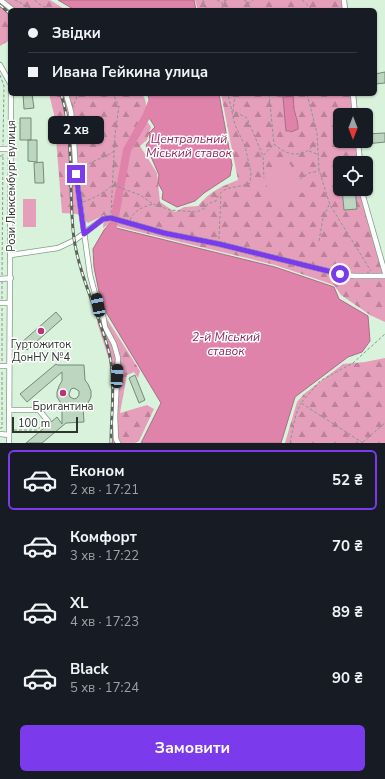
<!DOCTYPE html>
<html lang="uk">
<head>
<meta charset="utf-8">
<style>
  :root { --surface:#171b24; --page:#20242c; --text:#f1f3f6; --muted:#9ea1a6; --line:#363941; --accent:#7c3aed }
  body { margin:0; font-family:"Nunito Sans",sans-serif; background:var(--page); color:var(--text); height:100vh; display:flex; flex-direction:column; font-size:15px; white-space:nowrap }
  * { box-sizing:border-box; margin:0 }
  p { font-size:13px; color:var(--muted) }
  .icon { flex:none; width:22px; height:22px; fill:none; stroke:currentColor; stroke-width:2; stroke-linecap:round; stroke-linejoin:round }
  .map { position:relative; height:443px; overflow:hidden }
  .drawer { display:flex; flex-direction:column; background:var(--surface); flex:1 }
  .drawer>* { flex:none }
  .hud { position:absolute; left:8px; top:8px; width:369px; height:88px; border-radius:6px; box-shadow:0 1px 3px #0004; display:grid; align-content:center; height:88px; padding:0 20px; background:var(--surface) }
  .needle { width:26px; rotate:180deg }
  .fabs { position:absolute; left:333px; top:108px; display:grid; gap:8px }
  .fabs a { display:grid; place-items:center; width:40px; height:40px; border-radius:6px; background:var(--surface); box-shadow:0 1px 3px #0004; font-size:20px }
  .scale { position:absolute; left:12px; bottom:10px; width:66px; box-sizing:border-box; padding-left:4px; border:2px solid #2c362d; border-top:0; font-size:11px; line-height:14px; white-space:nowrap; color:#2c362d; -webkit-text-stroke:3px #fff; paint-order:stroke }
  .end { position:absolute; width:18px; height:18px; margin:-9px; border:5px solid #7c3aed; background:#fff; box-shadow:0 0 0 2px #fff }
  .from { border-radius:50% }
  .bubble { position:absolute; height:28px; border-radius:6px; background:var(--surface); box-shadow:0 1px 3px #0004; font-size:13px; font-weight:700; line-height:28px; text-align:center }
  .car { position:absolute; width:12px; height:24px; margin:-12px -6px; border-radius:5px; box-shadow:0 0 3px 1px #0007; background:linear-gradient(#222 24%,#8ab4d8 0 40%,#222 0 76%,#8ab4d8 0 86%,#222 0) }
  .hud b { display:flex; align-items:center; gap:14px; height:38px; font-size:15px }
  .hud b+b { border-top:1px solid var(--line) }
  .hud i { width:10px; height:10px; background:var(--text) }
  ul { padding:7px 0 0; list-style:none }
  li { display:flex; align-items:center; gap:12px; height:60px; margin:0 8px 6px; padding:0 12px; border:2px solid transparent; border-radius:6px }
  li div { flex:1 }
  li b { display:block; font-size:15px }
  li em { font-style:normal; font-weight:700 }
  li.current { border-color:var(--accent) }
  li>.icon { width:36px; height:36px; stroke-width:1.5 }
  .action { display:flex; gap:8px; margin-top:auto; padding:8px 20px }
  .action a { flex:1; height:46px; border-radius:6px; background:var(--accent); color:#fff; font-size:16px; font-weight:700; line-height:46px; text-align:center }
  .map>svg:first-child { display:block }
  .forest { fill:url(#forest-firs) }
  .green { fill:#e69fbb }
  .water { fill:#e083ab; stroke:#aa6c85 }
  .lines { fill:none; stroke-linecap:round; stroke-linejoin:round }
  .river { stroke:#e083ab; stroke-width:8 }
  .building { fill:#bdd6c0; stroke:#748b77; fill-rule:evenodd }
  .minor-casing { stroke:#859d89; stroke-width:6 }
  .path { stroke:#869888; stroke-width:1; stroke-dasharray:3 2; stroke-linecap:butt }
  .minor { stroke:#fff; stroke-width:4.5 }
  .rail-casing { stroke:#58665a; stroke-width:3 }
  .rail { stroke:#fff; stroke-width:1.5; stroke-dasharray:4.5; stroke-linecap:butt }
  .route { stroke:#7c3aed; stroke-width:5 }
  .poi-dot { fill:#b93478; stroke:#fff; stroke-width:1.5 }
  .labels { text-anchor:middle; stroke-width:3; stroke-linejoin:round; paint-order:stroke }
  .street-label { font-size:11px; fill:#2c362d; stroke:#fff }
  .poi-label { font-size:11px; fill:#2c362d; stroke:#fff }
  .water-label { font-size:12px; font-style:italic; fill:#92265d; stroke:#fff }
</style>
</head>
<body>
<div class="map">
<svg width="385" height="443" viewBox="0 0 385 443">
  <defs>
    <pattern id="forest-firs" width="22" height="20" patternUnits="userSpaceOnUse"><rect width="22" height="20" fill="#e69fbb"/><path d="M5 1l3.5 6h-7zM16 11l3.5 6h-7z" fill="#bb8298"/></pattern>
  </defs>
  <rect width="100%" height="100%" fill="#d8f2dc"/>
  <path class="forest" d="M0,0H50L66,10H10V40L0,46Z
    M195,0H347L348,10H198Z
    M49,94H142C148,102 146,108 144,117L151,127L147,140L140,146L157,173L160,202L175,212L184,207L198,206C211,191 220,187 238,180L221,94H356L358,115H340V141H361L363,163H340V189H365L367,204L385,278V322L370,315L341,295L334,285L275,265L119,227L113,221L103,228L104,215L88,223L77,214L62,213L54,114Z
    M105,316L140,371L138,378L134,372L127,375L120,413L147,405L154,409L139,441L135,443H111V366L97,322Z
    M385,358V443H285L297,402L304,394L343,364L365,362Z"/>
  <path class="green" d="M290,164L305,191L278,206L263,179Z
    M23,199H36V227H23Z"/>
  <path class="water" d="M58,0H194L196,10H75Z
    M148,94H219L232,165L230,176L204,193L195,201L177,207L162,199L163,192L158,183L159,175L146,145L150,140L149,133L155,127L146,113L150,104Z
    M293,96C294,101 293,108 295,113C297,120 298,122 298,129L291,132L290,131H286L283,97Z
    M111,222H114L116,228L275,267L334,287L339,299L368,316L370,341L362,352L348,357L295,397L281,443H141L161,403L106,312L99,292L94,267L93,249L104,230Z"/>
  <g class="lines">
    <path class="river" d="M112,233L127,150L147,115L155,94"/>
  </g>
  <path class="building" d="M385,72V83L375,84V74Z
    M23,94H32L34,108L24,109Z
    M20,118H31V140H20Z
    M385,133V142L366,144V134Z
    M28,140H37V162L28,161Z
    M43,162L44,183H35L34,163Z
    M342,189H355L357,209L344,210Z
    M56,312L62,319L27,350L21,343Z
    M56,364L57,365H84L85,380L88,384L91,391V397L88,403L83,407L84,422L66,423L42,443H26L57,417L62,424V405L57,397V392L59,386L62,381V372L27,402L20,394ZM74,388L79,391V395L77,398L74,399L70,397L69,394L71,389Z
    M135,375L145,400L139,403L129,378Z"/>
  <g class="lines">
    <defs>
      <path id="minor" d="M0,0L13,10
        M344,0L345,10
        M0,65L10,83
        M66,94L71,112L74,143L76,174L90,275L98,305L103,315L105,327L114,344L118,358L115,417L116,439L118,443
        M353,94L355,115
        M358,141L360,163
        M0,149H11
        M363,189V196L385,273
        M11,255L58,248L75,240L103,219L111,218L164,233L219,244L340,274L354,276H385
        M0,279L11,278
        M0,303H10
        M0,366H9
        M9,410H39L48,421
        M0,434L9,435
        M9,443L11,94"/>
    </defs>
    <use href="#minor" class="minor-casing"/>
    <path class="path" d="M15,0L34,10
      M35,0L39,4L51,10
      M203,0L207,10
      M217,0L221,2
      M244,0L249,3
      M302,0L313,10
      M23,5L29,10
      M222,10V2L227,0
      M240,10L253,0
      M0,75L4,86L3,145
      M235,94L233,111L247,118L263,156L274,144
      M269,94L274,144C283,152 294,158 307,151C311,149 312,145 317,143
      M307,94L317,133L319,170L330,205L371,271
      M74,104L78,94
      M309,151L319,155
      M0,156H5
      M263,157L264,178
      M81,170C90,160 104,159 114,151
      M300,179L309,173L319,171
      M83,202C95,198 103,193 113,185L140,195L153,204L170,210L197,212L205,208L207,205L212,202L216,201C221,184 238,189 250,183L251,173L245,146L235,125L228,94
      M111,213L115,135L119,106L113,94
      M130,220C134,210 143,207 153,204
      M219,239L221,194
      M319,241L323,218L329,205
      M2,275L3,154
      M2,299V282
      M2,308V361
      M0,428H2V370
      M14,430H37L44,424
      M363,442L385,423
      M290,443L296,414L301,403
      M363,443L301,403L320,381L353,363L385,334"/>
    <use href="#minor" class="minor"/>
    <defs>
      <path id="rail" d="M0,5L10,14
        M61,94C75,137 68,193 74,239C80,278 99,314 109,352C116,382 111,413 111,443"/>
    </defs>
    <use href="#rail" class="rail-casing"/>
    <use href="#rail" class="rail"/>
  </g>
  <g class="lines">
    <path class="route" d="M76,174L84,234L103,219L111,218L164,233L219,244L340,274"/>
  </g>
  <g class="poi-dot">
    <circle cx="41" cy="331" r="4"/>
    <circle cx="63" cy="393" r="4"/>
  </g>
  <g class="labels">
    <g class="street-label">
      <text transform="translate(11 186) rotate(-90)" y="4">Рози Люксембург вулиця</text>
    </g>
    <g class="poi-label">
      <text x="41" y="348">Гуртожиток<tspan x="41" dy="13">ДонНУ №4</tspan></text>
      <text x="63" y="410">Бригантина</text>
    </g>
    <g class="water-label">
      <text x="189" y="143">Центральний<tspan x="189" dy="14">Міський ставок</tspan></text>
      <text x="226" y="341">2-й Міський<tspan x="226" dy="14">ставок</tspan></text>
    </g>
  </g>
</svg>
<div class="fabs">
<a><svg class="needle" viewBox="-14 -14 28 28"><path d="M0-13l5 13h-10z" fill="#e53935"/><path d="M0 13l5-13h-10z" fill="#9ea1a6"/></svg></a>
<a><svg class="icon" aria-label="locate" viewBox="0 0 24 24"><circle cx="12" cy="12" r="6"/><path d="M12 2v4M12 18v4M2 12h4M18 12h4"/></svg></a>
</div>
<div class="scale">100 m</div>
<i class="end from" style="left:340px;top:274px"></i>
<i class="end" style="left:76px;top:174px"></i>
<div class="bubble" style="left:48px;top:116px;width:56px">2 хв</div>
<i class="car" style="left:98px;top:305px;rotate:349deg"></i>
<i class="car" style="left:117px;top:376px;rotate:3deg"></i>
<div class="hud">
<b><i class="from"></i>Звідки</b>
<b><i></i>Ивана Гейкина улица</b>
</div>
</div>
<section class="drawer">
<ul>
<li class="current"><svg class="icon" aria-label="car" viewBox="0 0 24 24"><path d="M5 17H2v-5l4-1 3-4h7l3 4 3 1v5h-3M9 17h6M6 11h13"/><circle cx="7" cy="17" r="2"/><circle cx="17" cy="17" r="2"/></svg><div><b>Економ</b><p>2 хв · 17:21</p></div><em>52 ₴</em></li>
<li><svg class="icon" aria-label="car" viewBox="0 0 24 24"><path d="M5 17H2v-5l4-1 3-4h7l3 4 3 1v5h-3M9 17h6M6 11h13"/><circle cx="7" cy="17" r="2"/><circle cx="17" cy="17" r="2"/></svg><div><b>Комфорт</b><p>3 хв · 17:22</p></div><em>70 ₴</em></li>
<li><svg class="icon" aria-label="car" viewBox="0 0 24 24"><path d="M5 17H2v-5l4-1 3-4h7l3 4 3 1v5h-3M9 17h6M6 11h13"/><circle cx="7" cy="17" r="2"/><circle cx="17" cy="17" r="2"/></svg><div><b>XL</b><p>4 хв · 17:23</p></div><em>89 ₴</em></li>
<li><svg class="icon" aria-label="car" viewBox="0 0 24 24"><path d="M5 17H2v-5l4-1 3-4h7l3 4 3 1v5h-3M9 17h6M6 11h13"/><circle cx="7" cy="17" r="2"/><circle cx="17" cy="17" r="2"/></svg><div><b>Black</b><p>5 хв · 17:24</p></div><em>90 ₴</em></li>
</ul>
<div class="action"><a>Замовити</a></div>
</section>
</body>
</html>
